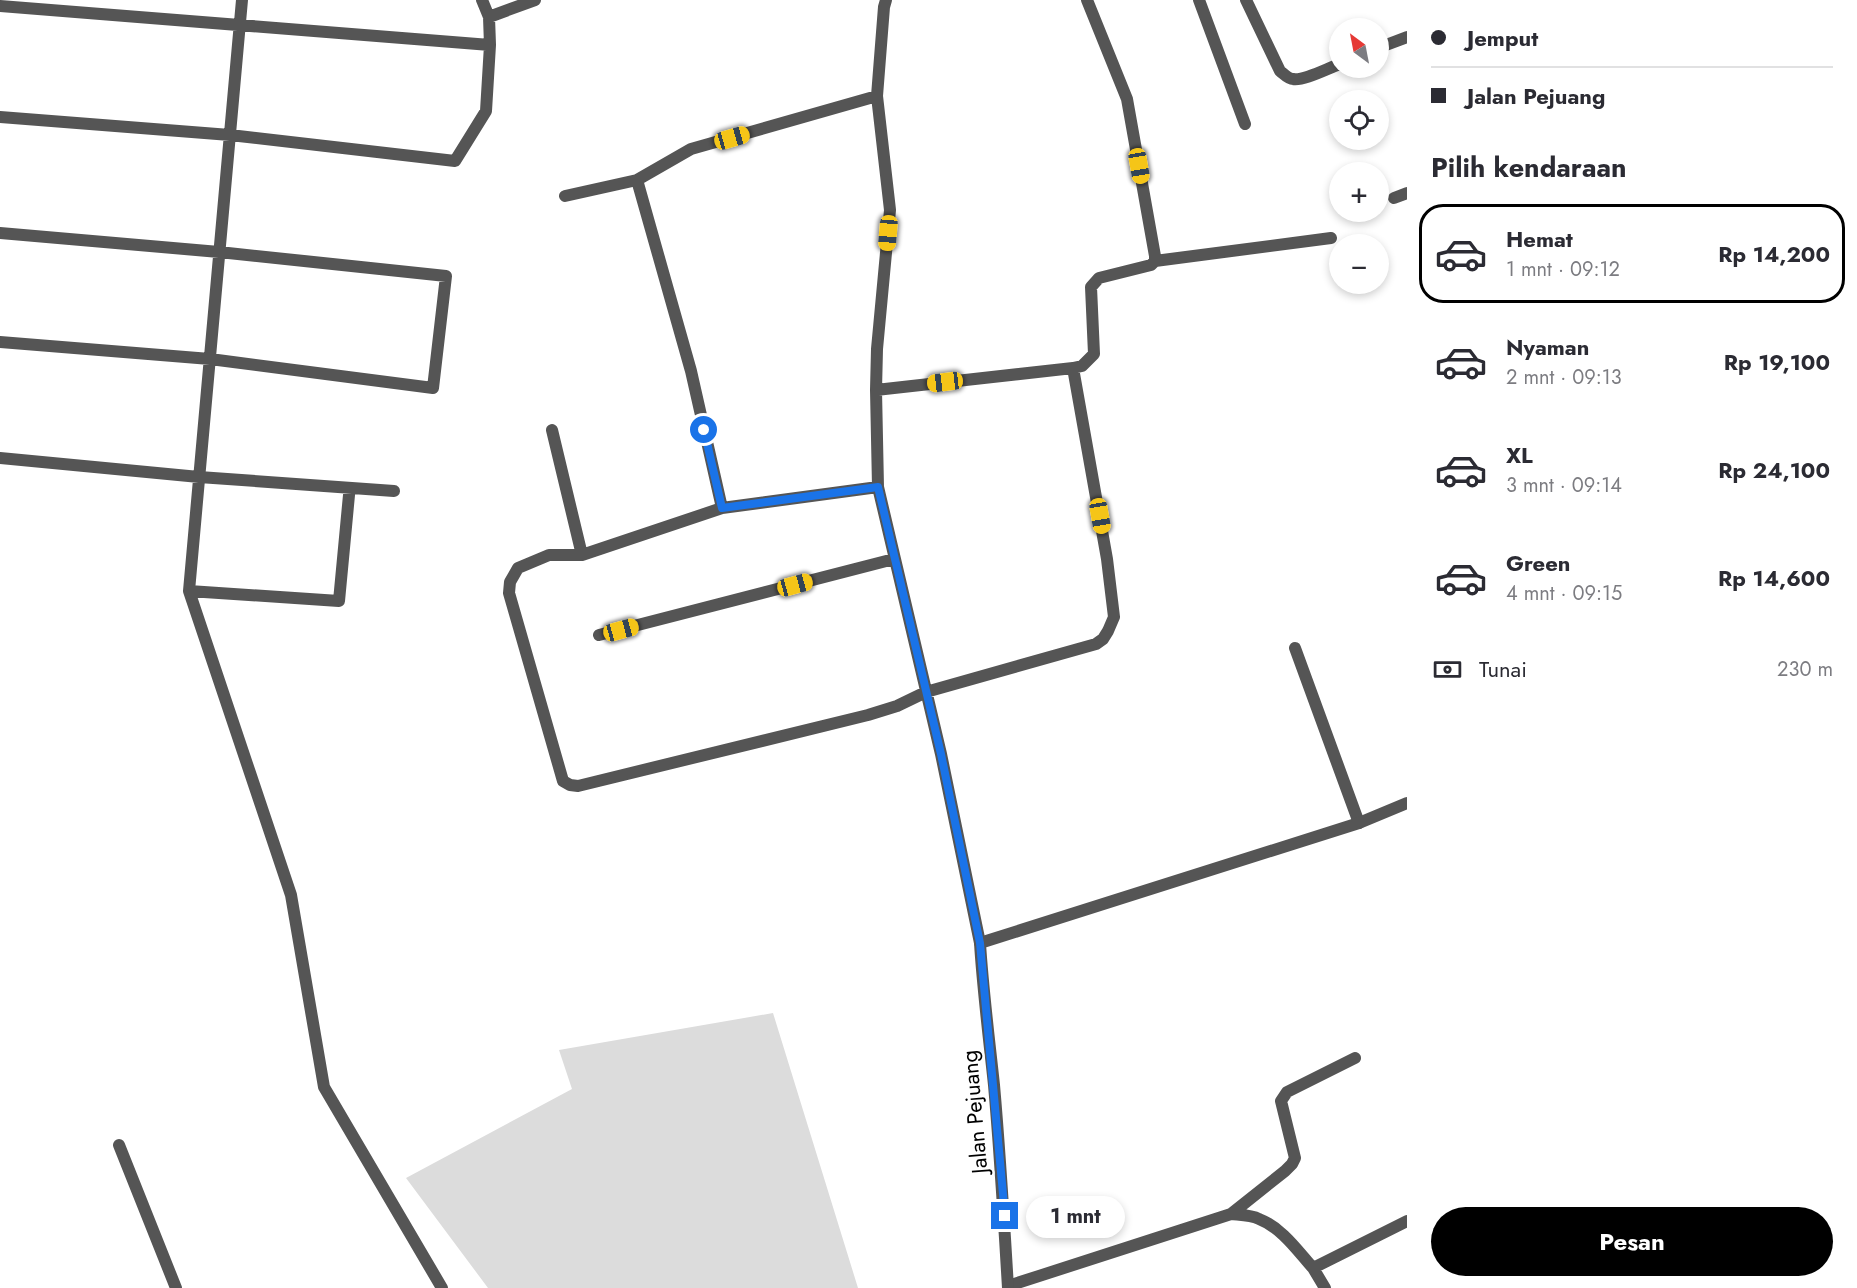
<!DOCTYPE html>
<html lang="id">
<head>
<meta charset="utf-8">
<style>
  :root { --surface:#fff; --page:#f7f7f7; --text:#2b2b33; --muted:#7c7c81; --line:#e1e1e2; --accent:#000 }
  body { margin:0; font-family:Jost,sans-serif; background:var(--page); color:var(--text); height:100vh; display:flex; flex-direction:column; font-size:22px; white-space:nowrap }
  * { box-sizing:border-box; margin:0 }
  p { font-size:20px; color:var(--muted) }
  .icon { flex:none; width:33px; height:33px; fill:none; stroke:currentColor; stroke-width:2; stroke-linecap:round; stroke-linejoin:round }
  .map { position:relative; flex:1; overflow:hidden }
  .sheet { display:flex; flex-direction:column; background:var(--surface); width:450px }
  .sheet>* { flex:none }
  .hud { display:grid; align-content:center; height:132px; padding:0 24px; background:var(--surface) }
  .needle { width:39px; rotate:328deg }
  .tools { position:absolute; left:1329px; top:18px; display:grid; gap:12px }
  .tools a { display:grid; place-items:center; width:60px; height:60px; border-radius:50%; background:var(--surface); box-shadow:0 3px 9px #0003; font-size:30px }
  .end { position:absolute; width:27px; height:27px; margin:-14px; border:8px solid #1a73e8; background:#fff; box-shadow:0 0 0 3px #fff }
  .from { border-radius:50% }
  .bubble { position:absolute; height:42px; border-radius:21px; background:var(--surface); box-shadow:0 3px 9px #0003; font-size:20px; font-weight:700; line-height:42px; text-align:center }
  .car { position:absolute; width:18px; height:36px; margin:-18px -9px; border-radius:8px; box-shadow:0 0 4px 2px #0007; background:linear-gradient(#f5c518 24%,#345 0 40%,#f5c518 0 76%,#345 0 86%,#f5c518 0) }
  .hud b { display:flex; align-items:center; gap:21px; height:57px; font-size:22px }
  .hud b+b { border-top:2px solid var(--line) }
  .hud i { width:15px; height:15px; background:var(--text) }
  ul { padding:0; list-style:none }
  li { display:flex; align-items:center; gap:18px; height:99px; margin:0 12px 9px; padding:0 12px; border:3px solid transparent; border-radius:24px }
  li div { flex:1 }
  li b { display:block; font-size:22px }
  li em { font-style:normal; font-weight:700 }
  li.on { border-color:var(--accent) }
  li>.icon { width:54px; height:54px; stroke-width:1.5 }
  h2 { padding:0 24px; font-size:27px; line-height:72px }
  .pay { display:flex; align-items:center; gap:15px; height:66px; padding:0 24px; font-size:22px }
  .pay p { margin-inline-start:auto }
  .cta { display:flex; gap:12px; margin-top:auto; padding:12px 24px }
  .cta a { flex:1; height:69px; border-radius:36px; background:var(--accent); color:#fff; font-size:24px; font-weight:700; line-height:69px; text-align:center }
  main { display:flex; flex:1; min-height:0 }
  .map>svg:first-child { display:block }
  .green { fill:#dcdcdc }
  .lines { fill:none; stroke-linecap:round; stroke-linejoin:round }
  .minor { stroke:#555; stroke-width:12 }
  .tertiary { stroke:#555; stroke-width:12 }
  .route { stroke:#1a73e8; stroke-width:8 }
  .labels { text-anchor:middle; stroke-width:4.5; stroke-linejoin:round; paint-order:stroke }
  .street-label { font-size:22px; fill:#000; stroke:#fff }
</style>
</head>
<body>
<main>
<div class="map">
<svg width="1407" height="1288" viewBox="0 0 1407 1288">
  <rect width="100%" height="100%" fill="#fff"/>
  <path class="green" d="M773,1013L858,1288H488L406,1178L572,1089L559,1050Z"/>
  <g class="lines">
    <path class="minor" d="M242,0L189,591L291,895L324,1087L442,1288
      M482,0L489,17L490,45
      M886,0L884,7L877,96L890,210L877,349L876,390L878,487L941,754L980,943
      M1199,0L1245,124
      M1246,0L1280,71C1284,74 1288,79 1293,79C1304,81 1328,68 1340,64
      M0,6L490,45L486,111L455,161L230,135L0,117
      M489,17L535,0
      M1378,48L1407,37
      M637,180L691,371L722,508
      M565,196L637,180L691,149L877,96
      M1394,198L1407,193
      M0,233L219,252L446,276L433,388L210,359L0,342
      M1155,261L1331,238
      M876,390L1073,368
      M552,430L582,555
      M0,458L199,477L394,491
      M878,487L722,508L582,555H549L518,568L510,582L509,593L563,781L570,785L578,786L868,715L897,706L926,692L1096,644L1103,639L1108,631L1114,617L1107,559L1073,368L1082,366L1094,354L1091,287L1099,278L1151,265L1155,261V256L1127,99L1087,0
      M189,591L339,601L349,495
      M599,635L894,559
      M1295,648L1359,823
      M119,1145L176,1288
      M1231,1214L1285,1171L1292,1164L1295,1158L1281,1101L1287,1092L1355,1058
      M1313,1268L1325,1288
      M1008,1286L1231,1214C1240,1215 1251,1215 1259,1219C1282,1228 1297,1250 1313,1268L1407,1221"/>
    <path class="tertiary" d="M1008,1288C1004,1220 1000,1153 994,1085C989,1038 983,991 980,943L1359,823L1407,803"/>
  </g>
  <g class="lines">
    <path class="route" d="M704,430L722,508L878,487L941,754L980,943L1005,1216"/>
  </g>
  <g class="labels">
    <g class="street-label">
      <text transform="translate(974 1112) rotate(-95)" y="8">Jalan Pejuang</text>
    </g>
  </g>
</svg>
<div class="tools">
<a><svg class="needle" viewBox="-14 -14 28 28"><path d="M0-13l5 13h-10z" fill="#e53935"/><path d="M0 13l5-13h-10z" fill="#7c7c81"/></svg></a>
<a><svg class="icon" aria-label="locate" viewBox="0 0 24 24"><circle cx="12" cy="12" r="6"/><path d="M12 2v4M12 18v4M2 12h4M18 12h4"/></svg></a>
<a>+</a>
<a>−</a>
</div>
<i class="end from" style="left:704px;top:430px"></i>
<i class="end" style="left:1005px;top:1216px"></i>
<div class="bubble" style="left:1026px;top:1196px;width:99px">1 mnt</div>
<i class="car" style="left:732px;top:138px;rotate:74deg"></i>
<i class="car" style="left:1139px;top:166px;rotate:170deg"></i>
<i class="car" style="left:888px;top:233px;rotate:185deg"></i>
<i class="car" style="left:945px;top:382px;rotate:263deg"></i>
<i class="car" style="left:1100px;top:516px;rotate:170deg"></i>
<i class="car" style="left:795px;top:585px;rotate:75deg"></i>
<i class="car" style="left:621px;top:630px;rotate:75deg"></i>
</div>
<section class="sheet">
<div class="hud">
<b><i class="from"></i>Jemput</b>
<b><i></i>Jalan Pejuang</b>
</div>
<h2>Pilih kendaraan</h2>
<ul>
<li class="on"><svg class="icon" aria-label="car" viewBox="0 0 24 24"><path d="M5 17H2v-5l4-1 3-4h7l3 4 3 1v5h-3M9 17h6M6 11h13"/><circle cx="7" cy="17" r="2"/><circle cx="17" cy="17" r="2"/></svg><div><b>Hemat</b><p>1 mnt · 09:12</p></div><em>Rp 14,200</em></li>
<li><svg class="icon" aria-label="car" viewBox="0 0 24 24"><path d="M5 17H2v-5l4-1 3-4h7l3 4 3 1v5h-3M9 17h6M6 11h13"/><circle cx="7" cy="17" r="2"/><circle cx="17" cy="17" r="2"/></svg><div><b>Nyaman</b><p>2 mnt · 09:13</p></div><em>Rp 19,100</em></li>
<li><svg class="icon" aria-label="car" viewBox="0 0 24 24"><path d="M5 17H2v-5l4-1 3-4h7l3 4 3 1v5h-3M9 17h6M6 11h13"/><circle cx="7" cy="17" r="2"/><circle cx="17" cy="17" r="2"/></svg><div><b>XL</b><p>3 mnt · 09:14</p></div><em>Rp 24,100</em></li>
<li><svg class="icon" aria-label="car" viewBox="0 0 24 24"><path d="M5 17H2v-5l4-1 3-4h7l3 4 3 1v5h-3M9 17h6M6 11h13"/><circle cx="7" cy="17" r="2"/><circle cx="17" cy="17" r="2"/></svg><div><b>Green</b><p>4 mnt · 09:15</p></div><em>Rp 14,600</em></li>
</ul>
<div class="pay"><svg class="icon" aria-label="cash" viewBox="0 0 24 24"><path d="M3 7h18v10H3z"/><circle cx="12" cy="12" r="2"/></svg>Tunai<p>230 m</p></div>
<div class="cta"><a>Pesan</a></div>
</section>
</main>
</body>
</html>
